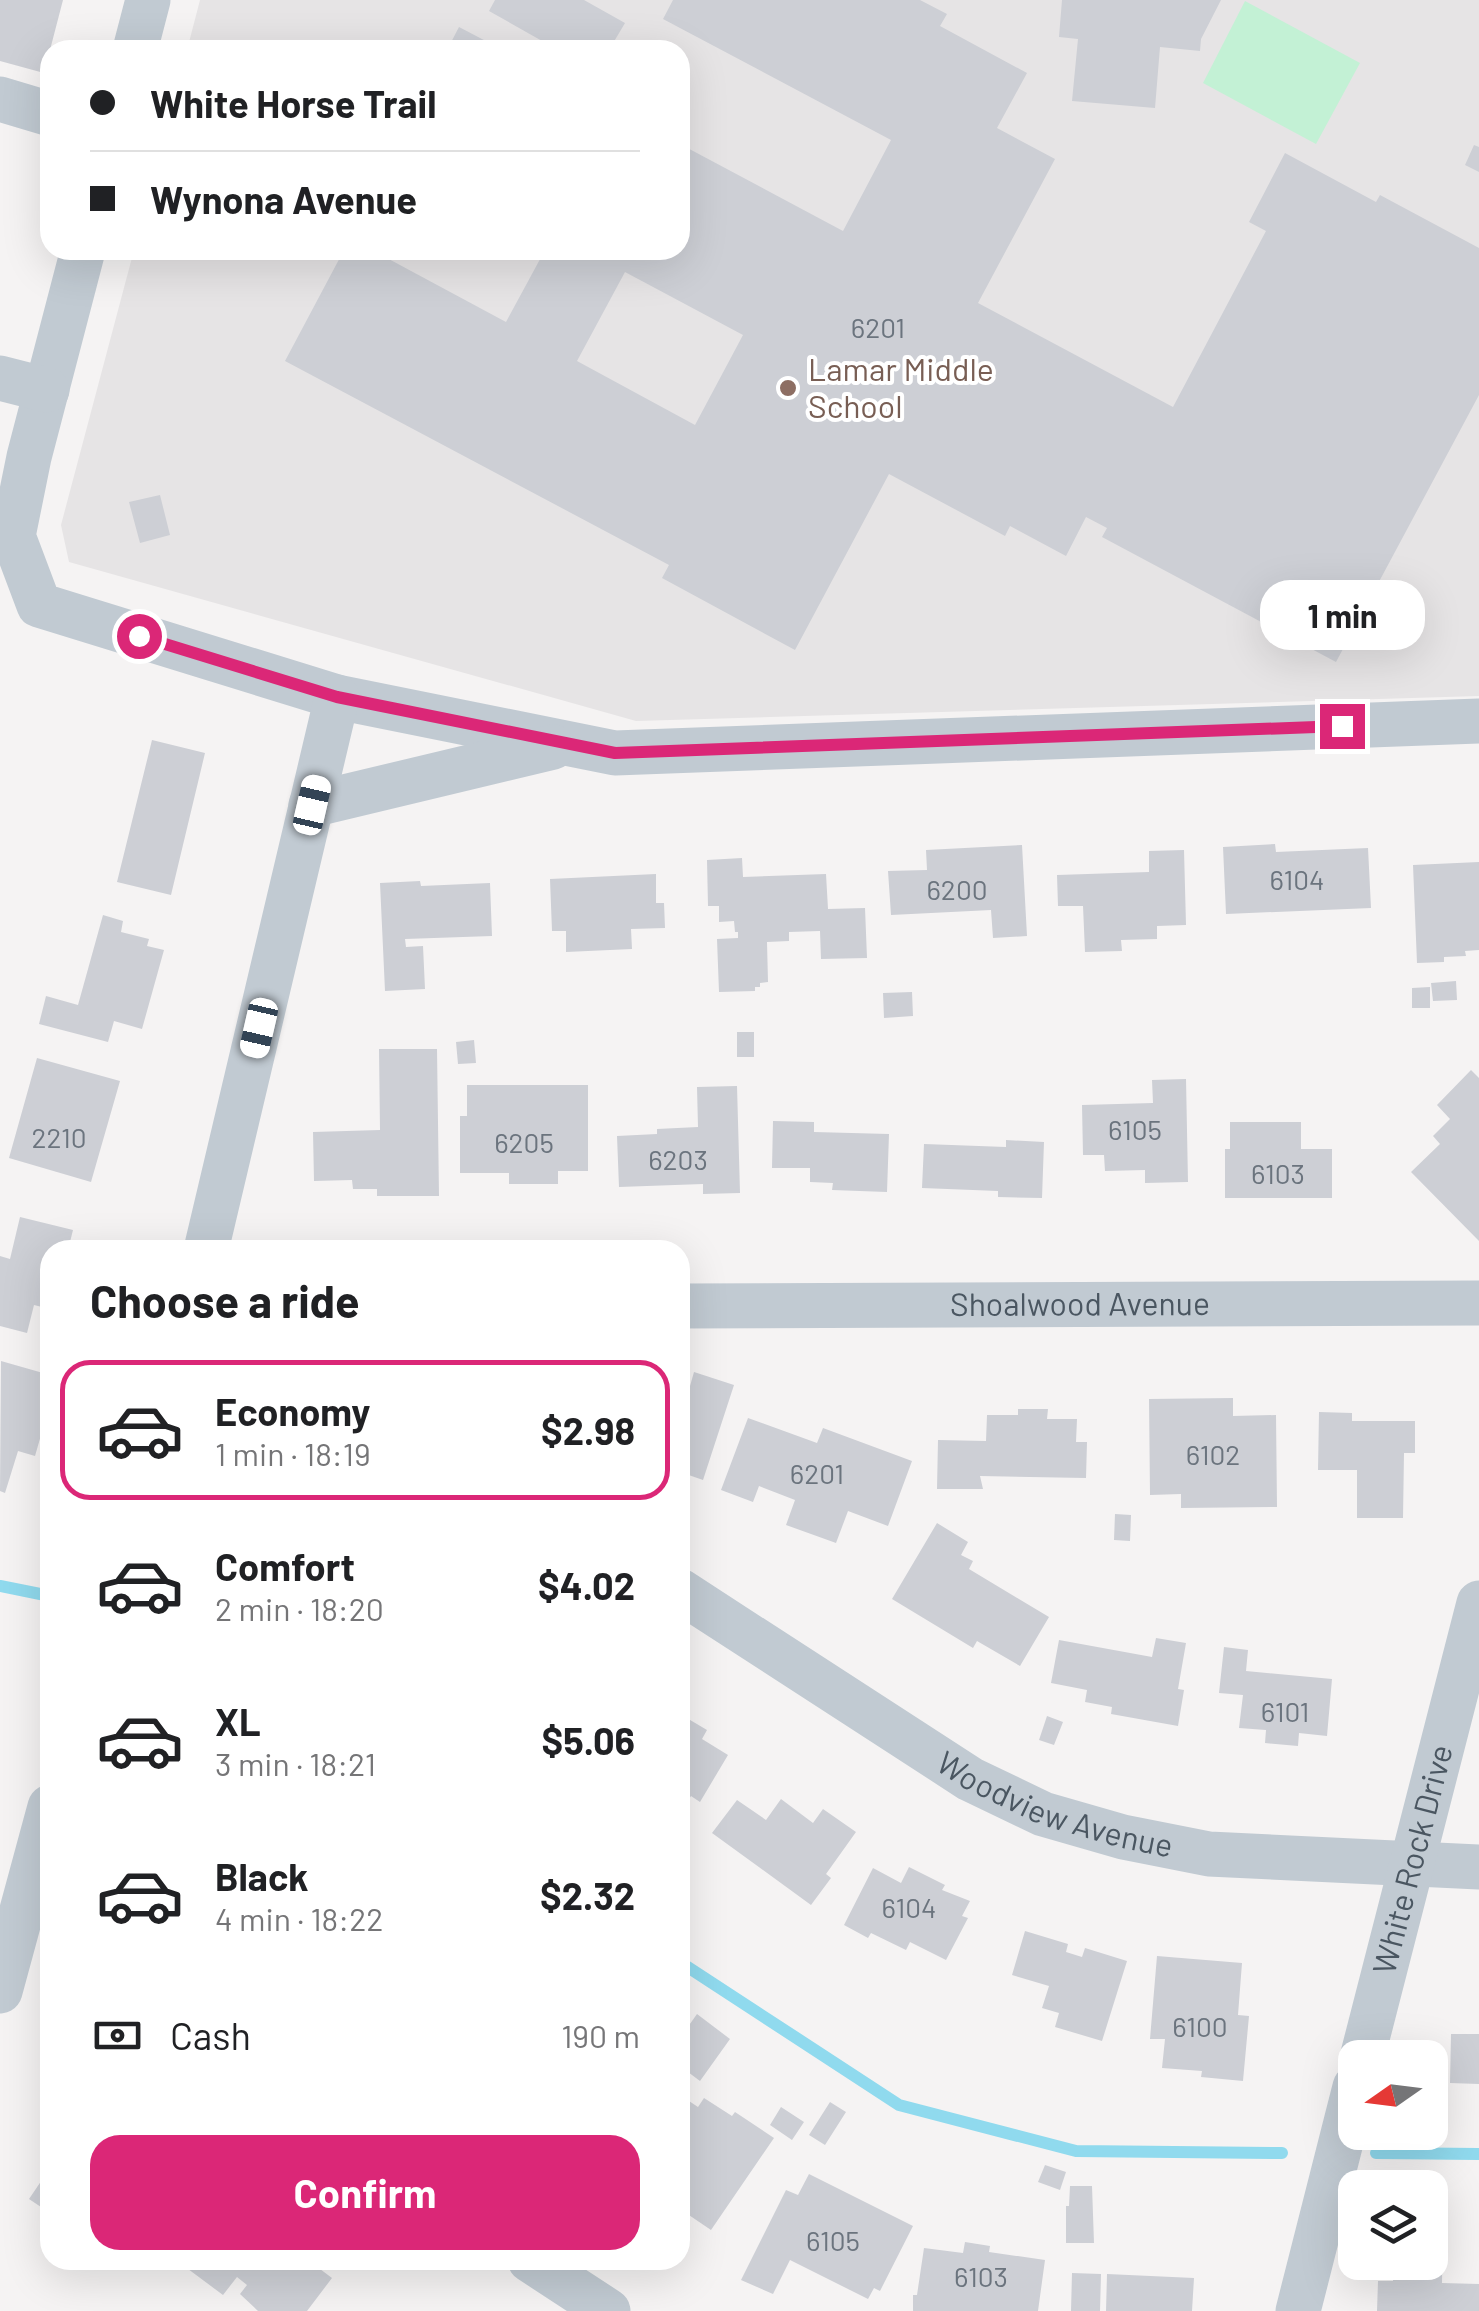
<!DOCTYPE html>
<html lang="en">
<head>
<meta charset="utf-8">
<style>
  :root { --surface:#fff; --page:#f6f6f6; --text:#202124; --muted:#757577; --line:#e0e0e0; --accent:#db2777 }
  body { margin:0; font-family:Barlow,sans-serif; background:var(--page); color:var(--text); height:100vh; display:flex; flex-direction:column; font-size:38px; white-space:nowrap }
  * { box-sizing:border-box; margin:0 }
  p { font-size:32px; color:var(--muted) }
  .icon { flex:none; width:55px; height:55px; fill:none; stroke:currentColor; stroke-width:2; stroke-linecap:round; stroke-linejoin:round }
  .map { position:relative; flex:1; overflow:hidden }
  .drawer { position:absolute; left:40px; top:1240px; width:650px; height:1030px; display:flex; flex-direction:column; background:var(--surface); border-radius:30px; box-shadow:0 10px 40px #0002 }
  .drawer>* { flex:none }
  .banner { position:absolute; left:40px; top:40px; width:650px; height:220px; border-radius:30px; box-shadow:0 10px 40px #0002; display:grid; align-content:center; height:220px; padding:0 50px; background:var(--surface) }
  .needle { width:65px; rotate:256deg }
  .tools { position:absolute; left:1338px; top:2040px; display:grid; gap:20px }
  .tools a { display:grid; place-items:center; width:110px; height:110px; border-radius:20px; background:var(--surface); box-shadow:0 10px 40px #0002; font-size:50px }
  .end { position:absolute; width:45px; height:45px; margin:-22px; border:12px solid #db2777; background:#fff; box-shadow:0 0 0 5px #fff }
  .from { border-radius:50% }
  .bubble { position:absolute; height:70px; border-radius:30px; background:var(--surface); box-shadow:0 10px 40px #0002; font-size:32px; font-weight:700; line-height:70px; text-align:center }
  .car { position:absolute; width:30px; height:60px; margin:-30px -15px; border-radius:12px; box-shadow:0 0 8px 2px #0007; background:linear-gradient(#fff 24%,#345 0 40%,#fff 0 76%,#345 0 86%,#fff 0) }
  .banner b { display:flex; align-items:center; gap:35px; height:95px; font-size:38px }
  .banner b+b { border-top:2px solid var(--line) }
  .banner i { width:25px; height:25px; background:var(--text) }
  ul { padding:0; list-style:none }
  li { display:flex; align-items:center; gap:30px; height:140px; margin:0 20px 15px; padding:0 30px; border:5px solid transparent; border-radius:30px }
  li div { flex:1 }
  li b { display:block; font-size:38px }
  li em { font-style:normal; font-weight:700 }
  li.on { border-color:var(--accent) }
  li>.icon { width:90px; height:90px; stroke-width:1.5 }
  h2 { padding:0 50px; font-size:45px; line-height:120px }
  .pay { display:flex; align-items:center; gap:25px; height:110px; padding:0 50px; font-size:38px }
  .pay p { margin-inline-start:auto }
  .cta { display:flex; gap:20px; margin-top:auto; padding:20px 50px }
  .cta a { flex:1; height:115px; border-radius:30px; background:var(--accent); color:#fff; font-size:40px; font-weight:700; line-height:115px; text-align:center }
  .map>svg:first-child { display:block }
  .education { fill:#e6e4e5 }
  .green { fill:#c3f1d5 }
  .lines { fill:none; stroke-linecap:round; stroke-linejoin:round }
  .stream { stroke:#90daee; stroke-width:12 }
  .building { fill:#cdcfd5; fill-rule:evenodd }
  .minor { stroke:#c1cad2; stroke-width:45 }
  .route { stroke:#db2777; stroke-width:12 }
  .education-dot { fill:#8d6e63; stroke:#fff; stroke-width:4 }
  .labels { text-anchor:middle; stroke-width:8; stroke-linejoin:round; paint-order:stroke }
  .number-label { font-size:28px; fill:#6b747e }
  .education-label { font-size:32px; fill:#785e54; stroke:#fff; text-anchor:start }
  .street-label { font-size:32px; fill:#4a5661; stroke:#fff }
</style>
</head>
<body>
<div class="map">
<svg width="1479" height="2311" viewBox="0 0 1479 2311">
  <rect width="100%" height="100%" fill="#f5f3f3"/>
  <path class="education" d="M200,0H1479V696L636,721L69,562L61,525L134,250H680V50H187Z"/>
  <path class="green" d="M1245,1L1360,63L1316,144L1203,83Z"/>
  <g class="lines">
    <path class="stream" d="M0,1586L50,1596
      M680,1962L899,2105L1076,2151L1282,2153
      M1376,2153L1479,2154"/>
  </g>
  <path class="building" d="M0,0H63L44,73L0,61Z
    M495,0H584L625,23L609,50H558L489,11Z
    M673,0H920L947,14L940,26L1027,73L997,128L1055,159L978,303L1173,407L1266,231L1249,222L1285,153L1376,202L1380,195L1479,248V395L1336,662L1102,537L1107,528L1086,517L1066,556L1010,526L1005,536L889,474L795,650L662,578L669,565L285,361L344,250H372L506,322L545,250H680V144L843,231L891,140L663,19ZM625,272L743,335L695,425L577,361Z
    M1062,0H1221L1201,39L1200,51L1160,47L1155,108L1072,101L1078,39L1059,37Z
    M459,27L503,50H447Z
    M1474,145L1479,147V172L1465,165Z
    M160,495L170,535L140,543L129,502Z
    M152,740L205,753L171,895L117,882Z
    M1275,844L1276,852L1368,848L1371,908L1226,914L1223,847Z
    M1022,845L1027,936L993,938L991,910L891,915L888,871L927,870L926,850Z
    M1184,850L1186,925L1157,926V939L1121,940L1122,951L1085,952L1083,906H1058L1057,875L1149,872V851Z
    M742,858L743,877L826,874L828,909L865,908L867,958L821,959L820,931L789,932V941L767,942L768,982L760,983V987H755V991L719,992L717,939L738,938V932H735L734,921L719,922V906H708L707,860Z
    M1479,862V950L1465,951L1466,956L1444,957V962L1417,963L1413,865Z
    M656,874V903H664L665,928L631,929L632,949L566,952V931H552L550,879Z
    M420,881L421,886L490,883L492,936L405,939L406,947L423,946L425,989L385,991L380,883Z
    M103,915L123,921L121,932L149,939L147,946L164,950L142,1029L114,1021L108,1042L39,1024L46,996L78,1005Z
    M1456,981L1457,1000L1433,1001L1431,983Z
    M1430,987V1008H1412V988Z
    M912,992L913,1016L884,1018L883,993Z
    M737,1032H754V1057H737Z
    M474,1040L476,1063L458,1064L456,1042Z
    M379,1049H437L439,1196H377V1189H353L352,1180L314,1181L313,1132L380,1130Z
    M37,1058L120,1081L91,1182L9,1158Z
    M1471,1070L1479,1078V1241L1411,1172L1440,1144L1433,1136L1450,1119L1437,1105Z
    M1186,1079L1188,1182L1145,1183V1170L1105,1171L1104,1155H1083L1082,1105L1153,1103L1152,1080Z
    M467,1085H588V1171H558V1184H509V1173H460V1116H467Z
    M737,1086L740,1193L703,1194V1184L619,1187L617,1136L657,1134V1129L698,1127L697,1087Z
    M773,1121L814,1122V1132L889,1134L887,1192L832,1190L833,1183L810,1182V1168H772Z
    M1230,1122H1301V1149H1332V1198H1225V1149H1230Z
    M1006,1140L1044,1142L1042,1198L998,1197V1191L922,1188L924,1144L1006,1147Z
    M20,1217L73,1230L68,1250H50V1309L34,1305L27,1333L0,1326V1256L10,1259Z
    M1,1361L50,1375V1404L35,1456L18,1451L5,1493L0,1491Z
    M694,1372L734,1385L703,1480L680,1472V1383L690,1386Z
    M1233,1398V1416L1276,1415L1277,1507L1181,1508V1494L1150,1495L1149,1399Z
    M1018,1409H1048L1047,1419H1077L1076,1442H1087L1086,1478L980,1476L983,1489H937L938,1440L986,1441L987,1415H1018Z
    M1319,1412L1352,1413V1421H1415V1453H1404L1403,1518H1357V1470H1318Z
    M748,1418L817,1443L823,1428L912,1461L888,1526L848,1511L836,1543L786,1525L795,1500L759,1486L753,1502L721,1490Z
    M1115,1514L1131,1515L1130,1541L1114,1540Z
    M937,1523L968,1542L961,1555L973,1561L969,1569L1049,1617L1020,1666L977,1641L973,1648L892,1599Z
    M1156,1638L1186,1643L1178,1689L1184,1690L1178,1726L1111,1714L1112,1707L1085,1702L1087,1690L1051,1683L1059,1640L1152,1657Z
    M1224,1647L1248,1650L1246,1671L1332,1679L1327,1736L1299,1733L1298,1746L1265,1743L1266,1730L1239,1728L1243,1695L1219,1693Z
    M680,1714L707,1730L702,1739L728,1755L700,1802L691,1796L680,1814Z
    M1047,1716L1063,1722L1054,1745L1039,1740Z
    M781,1799L813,1823L823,1809L856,1832L826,1874L831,1878L811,1905L712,1833L737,1800L766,1820Z
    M909,1867L945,1885L942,1890L970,1901L962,1916L968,1918L946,1960L910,1942L906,1950L871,1933L868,1938L844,1925L873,1868L901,1883Z
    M1025,1931L1068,1944L1066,1952L1082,1957L1085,1948L1127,1961L1102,2041L1055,2027L1059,2013L1042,2008L1049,1986L1012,1975Z
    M1157,1956L1242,1963L1238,2015L1249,2016L1243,2081L1201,2077L1202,2071L1162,2068L1165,2039H1150Z
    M697,2014L730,2039L700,2081L680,2066V2038Z
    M1451,2034H1479V2084L1450,2083Z
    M680,2095L698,2107L704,2098L732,2116L735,2112L774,2138L711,2230L680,2209Z
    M830,2102L846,2112L825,2145L809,2135Z
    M781,2107L804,2122L792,2140L770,2125Z
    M1045,2165L1066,2172L1060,2190L1038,2182Z
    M50,2168V2213L29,2199Z
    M809,2174L913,2226L880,2291L874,2288L868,2299L790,2260L773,2294L741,2280L786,2190L798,2195Z
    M1070,2186H1092L1094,2243H1066V2206H1069Z
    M1430,2212H1443L1442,2283L1479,2284V2311H1377L1378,2281H1393V2262H1430Z
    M965,2242L990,2246L989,2252L1045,2260L1038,2311H913V2295H917L924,2248L963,2253Z
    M182,2260H308L332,2278L307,2311H258L240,2294L247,2285L237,2277L223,2295L180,2263Z
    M1072,2273L1101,2274L1100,2311H1071Z
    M1107,2274L1194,2278L1192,2311H1106Z"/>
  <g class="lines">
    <g class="minor">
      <path d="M135,50L148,0"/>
      <path d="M0,99L50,114"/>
      <path d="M83,250L29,457L13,536L39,605L337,697L615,753L1479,721"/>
      <path d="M0,378L47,390"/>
      <path d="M311,805L553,747"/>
      <path d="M206,1250L337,697"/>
      <path id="s1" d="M680,1306L1479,1303"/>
      <path id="s2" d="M680,1591L970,1779L1043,1814L1123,1837L1209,1854L1479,1867"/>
      <path d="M0,1991L50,1807"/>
      <path id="s3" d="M1362,2058L1479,1603"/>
      <path d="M530,2260L608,2311"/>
      <path d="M1298,2311L1355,2087"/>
    </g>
  </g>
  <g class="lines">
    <path class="route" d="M139,636L337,697L615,753L1342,726"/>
  </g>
  <circle class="education-dot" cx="788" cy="388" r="10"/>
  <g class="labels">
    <g class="number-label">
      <text x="878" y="338">6201</text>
      <text x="1297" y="890">6104</text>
      <text x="957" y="900">6200</text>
      <text x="1135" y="1140">6105</text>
      <text x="59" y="1148">2210</text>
      <text x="524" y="1153">6205</text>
      <text x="678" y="1170">6203</text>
      <text x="1278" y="1184">6103</text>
      <text x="1213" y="1465">6102</text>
      <text x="817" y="1484">6201</text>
      <text x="1285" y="1722">6101</text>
      <text x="909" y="1918">6104</text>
      <text x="1200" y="2037">6100</text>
      <text x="833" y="2251">6105</text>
      <text x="981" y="2287">6103</text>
    </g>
    <g class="education-label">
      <text x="808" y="381">Lamar Middle<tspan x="808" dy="37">School</tspan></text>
    </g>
    <g class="street-label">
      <text dy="11" stroke="none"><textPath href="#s1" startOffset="400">Shoalwood Avenue</textPath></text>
      <text dy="11" stroke="none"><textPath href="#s2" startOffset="435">Woodview Avenue</textPath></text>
      <text dy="11" stroke="none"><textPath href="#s3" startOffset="205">White Rock Drive</textPath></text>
    </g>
  </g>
</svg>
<div class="tools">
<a><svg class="needle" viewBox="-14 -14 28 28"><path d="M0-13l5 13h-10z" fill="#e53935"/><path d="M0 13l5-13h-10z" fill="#757577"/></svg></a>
<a><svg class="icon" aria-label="layers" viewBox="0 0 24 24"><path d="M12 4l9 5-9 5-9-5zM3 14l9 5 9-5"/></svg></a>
</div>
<i class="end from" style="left:139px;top:636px"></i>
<i class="end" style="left:1342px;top:726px"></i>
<div class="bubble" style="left:1260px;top:580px;width:165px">1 min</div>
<i class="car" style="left:312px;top:805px;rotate:13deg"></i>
<i class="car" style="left:259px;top:1028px;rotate:193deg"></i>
<div class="banner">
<b><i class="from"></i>White Horse Trail</b>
<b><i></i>Wynona Avenue</b>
</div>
<section class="drawer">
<h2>Choose a ride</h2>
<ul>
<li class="on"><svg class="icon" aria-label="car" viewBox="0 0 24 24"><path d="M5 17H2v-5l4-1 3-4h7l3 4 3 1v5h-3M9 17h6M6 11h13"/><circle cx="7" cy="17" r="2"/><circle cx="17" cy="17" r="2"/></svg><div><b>Economy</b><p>1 min · 18:19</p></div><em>$2.98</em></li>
<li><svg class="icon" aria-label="car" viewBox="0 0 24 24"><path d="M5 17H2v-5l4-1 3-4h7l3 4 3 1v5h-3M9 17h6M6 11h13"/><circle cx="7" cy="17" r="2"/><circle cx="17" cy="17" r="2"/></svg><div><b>Comfort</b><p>2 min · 18:20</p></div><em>$4.02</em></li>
<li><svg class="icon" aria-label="car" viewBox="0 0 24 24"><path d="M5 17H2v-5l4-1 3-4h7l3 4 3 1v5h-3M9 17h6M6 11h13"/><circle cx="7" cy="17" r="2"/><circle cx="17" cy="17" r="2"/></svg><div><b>XL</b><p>3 min · 18:21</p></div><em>$5.06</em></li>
<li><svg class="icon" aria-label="car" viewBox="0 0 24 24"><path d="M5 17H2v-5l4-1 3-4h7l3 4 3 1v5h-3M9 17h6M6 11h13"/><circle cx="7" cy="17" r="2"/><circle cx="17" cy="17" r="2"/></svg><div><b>Black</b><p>4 min · 18:22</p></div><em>$2.32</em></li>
</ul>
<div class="pay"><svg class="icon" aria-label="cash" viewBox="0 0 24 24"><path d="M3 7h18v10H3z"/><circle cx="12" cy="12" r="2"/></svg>Cash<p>190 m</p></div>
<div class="cta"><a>Confirm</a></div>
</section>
</div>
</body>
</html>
